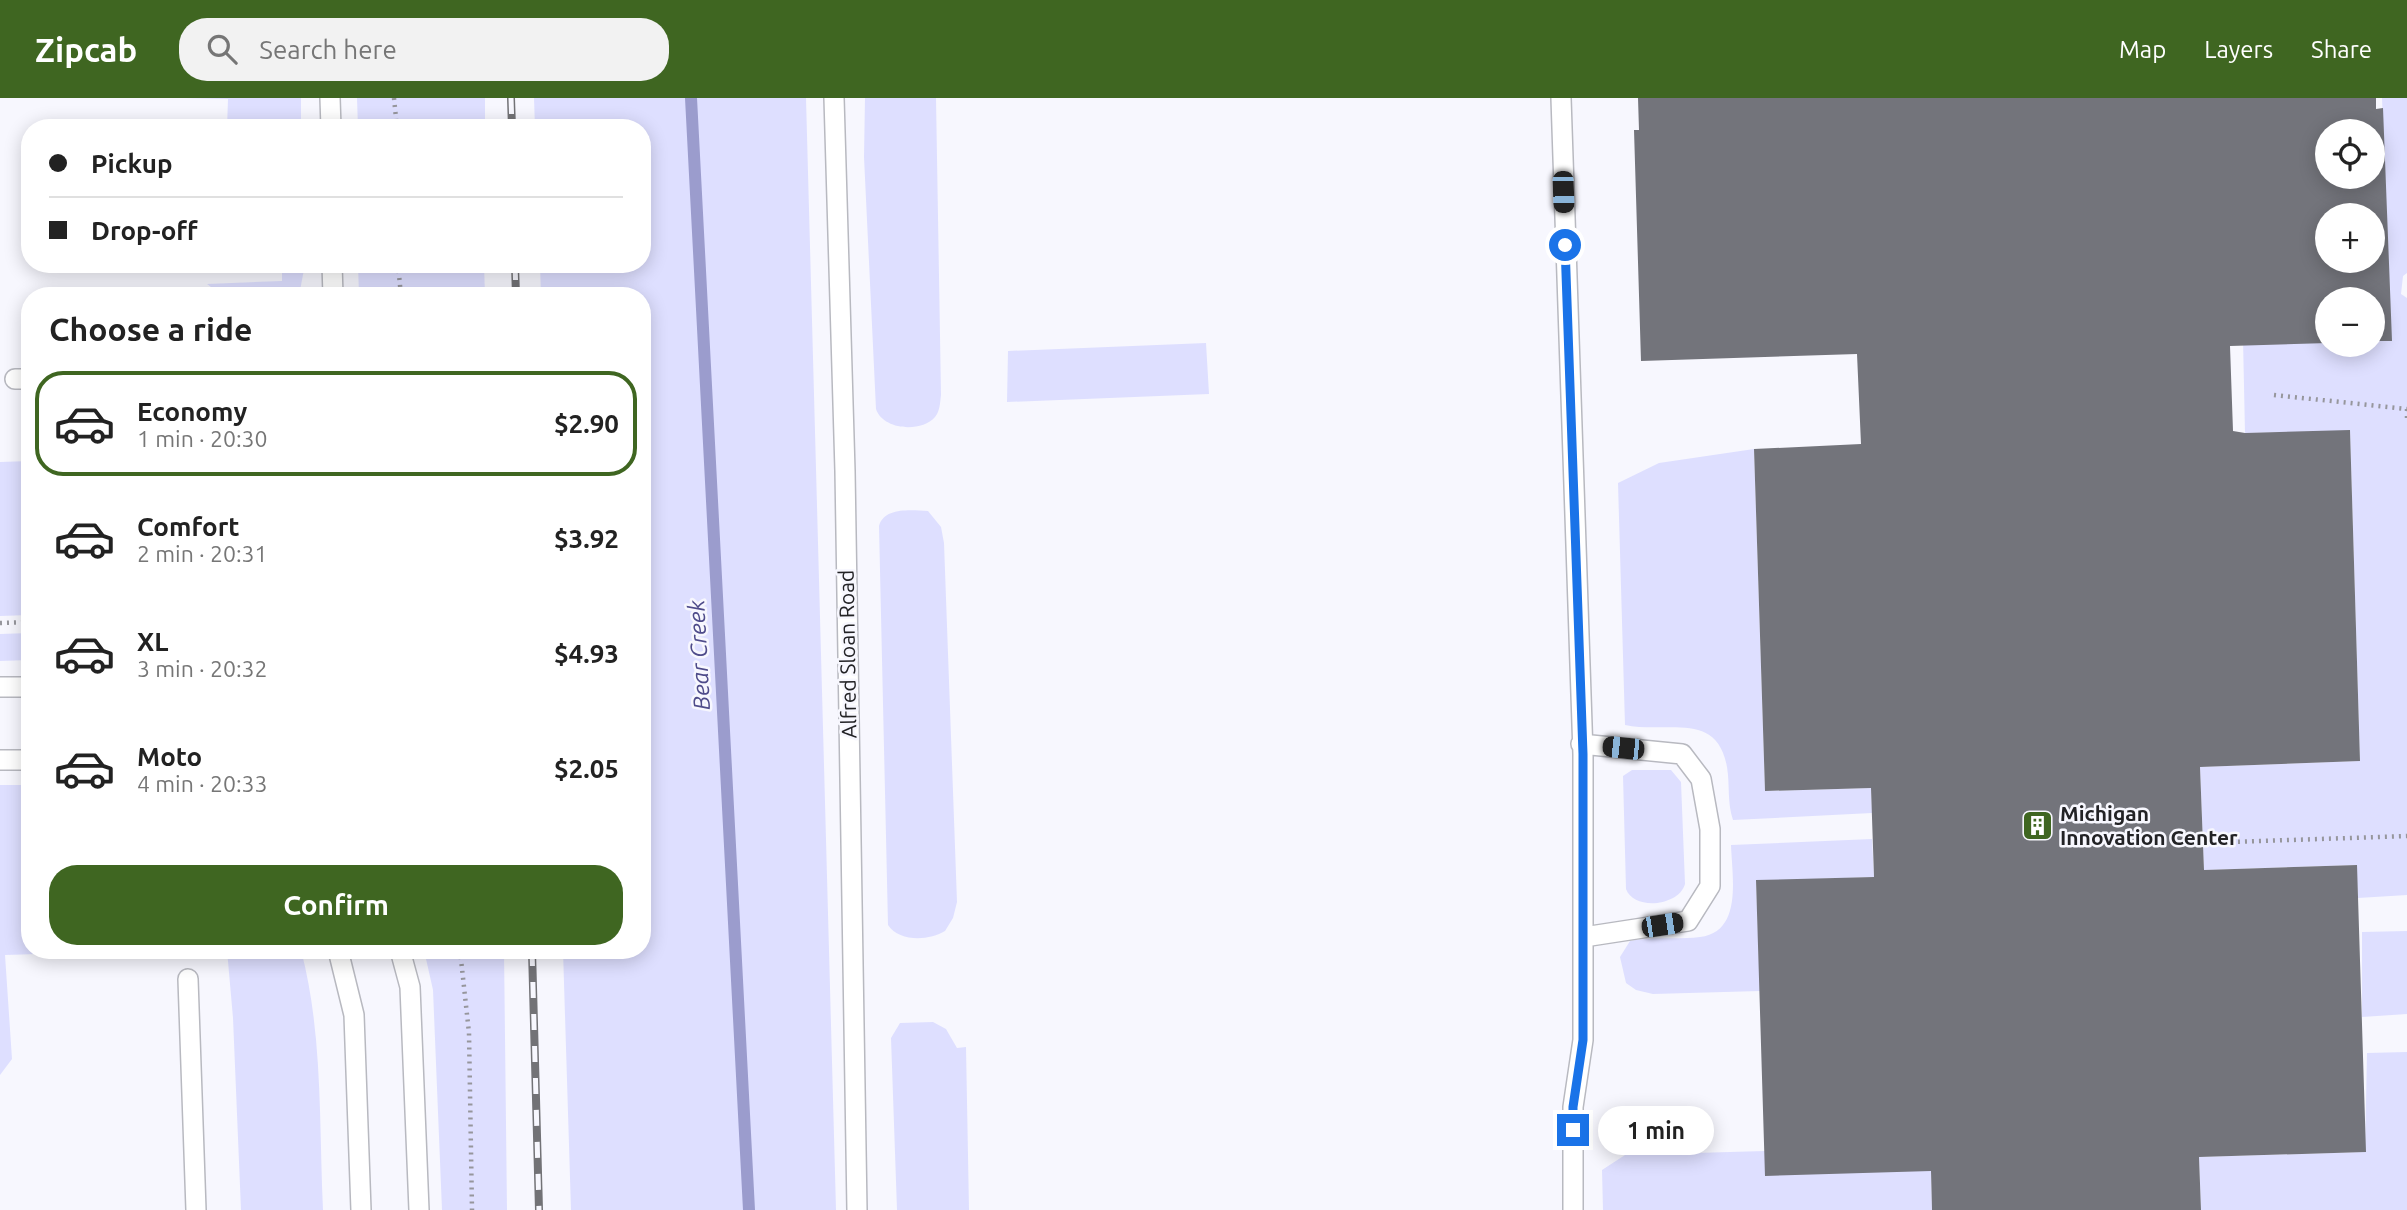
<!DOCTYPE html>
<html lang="en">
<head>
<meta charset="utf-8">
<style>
  :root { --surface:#fff; --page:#f2f2f2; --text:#222; --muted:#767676; --line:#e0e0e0; --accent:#3f6621 }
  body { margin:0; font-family:Ubuntu,sans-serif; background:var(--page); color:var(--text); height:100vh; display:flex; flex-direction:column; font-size:26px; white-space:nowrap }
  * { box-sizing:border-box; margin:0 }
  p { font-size:23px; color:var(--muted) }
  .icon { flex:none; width:38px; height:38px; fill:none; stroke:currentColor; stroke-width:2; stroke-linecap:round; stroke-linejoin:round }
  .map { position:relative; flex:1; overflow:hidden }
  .panel { position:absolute; left:21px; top:189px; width:630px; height:672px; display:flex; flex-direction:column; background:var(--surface); border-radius:28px; box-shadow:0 4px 18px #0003 }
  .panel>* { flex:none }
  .guide { position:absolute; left:21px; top:21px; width:630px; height:154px; border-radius:28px; box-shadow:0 4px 18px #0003; display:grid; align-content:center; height:154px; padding:0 28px; background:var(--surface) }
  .buttons { position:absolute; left:2315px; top:21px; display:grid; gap:14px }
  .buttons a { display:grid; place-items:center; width:70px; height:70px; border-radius:50%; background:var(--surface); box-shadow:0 4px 18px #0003; font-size:35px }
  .end { position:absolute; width:32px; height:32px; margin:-16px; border:9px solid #1a73e8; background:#fff; box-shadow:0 0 0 4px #fff }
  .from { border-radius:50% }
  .bubble { position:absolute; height:49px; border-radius:24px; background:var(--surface); box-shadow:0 4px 18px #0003; font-size:23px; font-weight:700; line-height:49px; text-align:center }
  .car { position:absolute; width:21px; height:42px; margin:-21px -10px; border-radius:9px; box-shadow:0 0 5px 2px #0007; background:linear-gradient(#222 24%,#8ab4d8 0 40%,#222 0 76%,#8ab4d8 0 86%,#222 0) }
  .guide b { display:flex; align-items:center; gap:24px; height:66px; font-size:26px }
  .guide b+b { border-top:2px solid var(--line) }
  .guide i { width:18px; height:18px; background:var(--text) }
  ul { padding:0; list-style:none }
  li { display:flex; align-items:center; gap:21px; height:105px; margin:0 14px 10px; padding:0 14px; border:4px solid transparent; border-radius:28px }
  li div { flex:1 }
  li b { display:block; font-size:26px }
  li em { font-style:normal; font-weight:700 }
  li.on { border-color:var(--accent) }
  li>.icon { width:63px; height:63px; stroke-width:1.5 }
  h2 { padding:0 28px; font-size:32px; line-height:84px }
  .action { display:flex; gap:14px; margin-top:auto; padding:14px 28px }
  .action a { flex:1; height:80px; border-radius:28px; background:var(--accent); color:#fff; font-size:28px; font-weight:700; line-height:80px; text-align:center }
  header { display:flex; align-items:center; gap:42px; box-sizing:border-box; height:98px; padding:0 35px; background:var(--accent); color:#fff }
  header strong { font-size:33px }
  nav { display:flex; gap:38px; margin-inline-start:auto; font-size:24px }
  .search { width:490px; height:63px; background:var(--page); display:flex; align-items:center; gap:18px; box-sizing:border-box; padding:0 24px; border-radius:28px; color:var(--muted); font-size:26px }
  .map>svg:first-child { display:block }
  .green { fill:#dedfff }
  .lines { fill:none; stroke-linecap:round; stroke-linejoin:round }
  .stream { stroke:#9b9ccd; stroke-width:12 }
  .building { fill:#73747b; fill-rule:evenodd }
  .lane-casing { stroke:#b8b9c0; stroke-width:22 }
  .path { stroke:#96969c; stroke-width:4.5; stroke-dasharray:2 5; stroke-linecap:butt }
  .lane { stroke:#fff; stroke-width:19 }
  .rail-casing { stroke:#727276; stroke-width:8 }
  .rail { stroke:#f7f7fe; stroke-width:5; stroke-dasharray:16; stroke-linecap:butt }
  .route { stroke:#1a73e8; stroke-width:9 }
  .labels { text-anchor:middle; stroke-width:5; stroke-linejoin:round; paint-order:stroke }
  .street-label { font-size:21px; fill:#222225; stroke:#f7f7fe }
  .poi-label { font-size:21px; font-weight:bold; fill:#222225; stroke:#f7f7fe; text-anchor:start }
  .water-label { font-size:23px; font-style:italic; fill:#4e4b8a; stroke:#f7f7fe }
</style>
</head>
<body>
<header>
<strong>Zipcab</strong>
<div class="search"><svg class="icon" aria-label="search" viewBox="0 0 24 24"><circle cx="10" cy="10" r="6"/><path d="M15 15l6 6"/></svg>Search here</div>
<nav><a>Map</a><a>Layers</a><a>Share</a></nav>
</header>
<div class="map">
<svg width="2407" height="1112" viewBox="0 0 2407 1112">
  <rect width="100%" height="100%" fill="#f7f7fe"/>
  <path class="green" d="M184,0H301V30H227L228,1Z
    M357,0H485V30H358Z
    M534,0H806L836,1112H571L563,852H642V198H541L540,166H642V30H535Z
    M865,0H936L941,297C940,305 940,313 935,319C921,335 883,332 876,311L864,59Z
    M2382,0H2407V175L2403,178L2401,196L2407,200V797L2358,800L2356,767L2204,772L2200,669L2360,663L2350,333L2245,335L2243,241L2327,237L2328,247H2373V235L2391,234Z
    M282,166H305L299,198H223L207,186L282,183Z
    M358,166H484L485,198H359Z
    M1206,245L1209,296L1007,304L1008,253Z
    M1754,351L1765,693L1871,690L1872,715L1733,722C1727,704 1730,687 1727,669C1717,612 1667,636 1625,627L1618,385L1659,365Z
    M30,363V517L0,518V364Z
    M928,413L941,429L944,445L957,804L953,820L945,833C929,843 899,844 888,827L879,428C884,409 911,412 928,413Z
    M30,535V562L0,563V536Z
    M1632,672H1671L1681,684L1685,786C1679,808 1634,813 1626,791L1623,678Z
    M0,687H30V852H172L5,857L12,961L0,977Z
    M1872,741L1874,779L1756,783L1760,893L1653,896L1636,892L1626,885L1620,859L1630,843C1653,838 1677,842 1700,839C1743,834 1732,778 1731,747Z
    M2407,833V916L2362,919V834Z
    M227,852H301C323,935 319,1026 323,1112H241L233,920Z
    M424,852H504L507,1112H442L433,892Z
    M933,924L946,931L957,950L966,949L969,1112H897L891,940L900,925Z
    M2407,954V1112H2201L2199,1059L2365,1054L2367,955Z
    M1765,1053L1931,1073L1932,1112H1603L1602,1072L1625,1057Z"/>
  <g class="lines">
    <path class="stream" d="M691,0L749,1112"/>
  </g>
  <path class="building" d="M1638,0H2376V11L2383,10L2392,243H2373V201H2328V245L2230,248L2233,333L2245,335L2350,332L2360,663L2200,669L2204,772L2357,767L2366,1054L2199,1059L2201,1112H1932L1931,1073L1765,1078L1756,782L1874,779L1871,690L1765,693L1754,351L1861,346L1857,256L1641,263L1634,32H1639ZM2328,33H2373V79H2328ZM2328,117H2373V163H2328Z"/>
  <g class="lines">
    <defs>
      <path id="lane" d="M330,0L331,30
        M834,0L845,373L857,1112
        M1561,0L1583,656V942L1573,1009V1112
        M332,166L333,198
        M15,281H30
        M0,589H30
        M1581,646L1682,656L1701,681L1710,731V788L1688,823L1584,839
        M0,662H30
        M338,852L354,917L361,1112
        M400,852L410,889L419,1112
        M188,881L196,1112"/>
    </defs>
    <use href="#lane" class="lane-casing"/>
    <path class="path" d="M394,0L397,30
      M398,166L401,198
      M2274,297L2407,311
      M2407,311V320
      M0,525L30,524
      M2203,745L2407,738
      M460,852L469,935L472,1112"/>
    <use href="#lane" class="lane"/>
    <defs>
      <path id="rail" d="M511,0L512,30
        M515,166L516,198
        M532,852L539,1112"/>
    </defs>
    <use href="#rail" class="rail-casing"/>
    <use href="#rail" class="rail"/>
  </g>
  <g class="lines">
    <path class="route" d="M1565,147L1583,656V942L1573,1009V1032"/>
  </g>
  <defs>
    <symbol id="building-square" viewBox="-11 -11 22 22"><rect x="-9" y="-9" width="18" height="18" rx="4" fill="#3f6621" stroke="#f7f7fe"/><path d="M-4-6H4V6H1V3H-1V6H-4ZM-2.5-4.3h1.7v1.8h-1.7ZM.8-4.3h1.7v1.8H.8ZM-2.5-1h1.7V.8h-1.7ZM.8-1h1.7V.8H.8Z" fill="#fff"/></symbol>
  </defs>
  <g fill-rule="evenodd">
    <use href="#building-square" x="2020" y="710" width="35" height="35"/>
  </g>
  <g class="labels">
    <g class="street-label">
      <text transform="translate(848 556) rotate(-91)" y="7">Alfred Sloan Road</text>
    </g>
    <g class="poi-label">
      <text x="2060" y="723">Michigan<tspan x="2060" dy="24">Innovation Center</tspan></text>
    </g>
    <g class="water-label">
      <text transform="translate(699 557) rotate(-93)" y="8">Bear Creek</text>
    </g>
  </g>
</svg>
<div class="buttons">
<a><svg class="icon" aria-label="locate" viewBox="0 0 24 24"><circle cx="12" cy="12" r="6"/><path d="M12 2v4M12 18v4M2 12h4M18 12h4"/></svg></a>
<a>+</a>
<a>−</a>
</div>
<i class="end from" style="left:1565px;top:147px"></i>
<i class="end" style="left:1573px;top:1032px"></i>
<div class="bubble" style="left:1598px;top:1008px;width:116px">1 min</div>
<i class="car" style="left:1563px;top:94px;rotate:178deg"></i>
<i class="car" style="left:1623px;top:650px;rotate:276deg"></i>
<i class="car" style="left:1662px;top:827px;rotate:81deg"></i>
<div class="guide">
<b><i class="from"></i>Pickup</b>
<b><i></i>Drop-off</b>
</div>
<section class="panel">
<h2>Choose a ride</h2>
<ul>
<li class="on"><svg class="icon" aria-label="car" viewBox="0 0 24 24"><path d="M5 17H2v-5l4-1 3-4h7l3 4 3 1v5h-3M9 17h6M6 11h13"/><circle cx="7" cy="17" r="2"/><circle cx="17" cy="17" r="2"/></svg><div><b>Economy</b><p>1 min · 20:30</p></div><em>$2.90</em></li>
<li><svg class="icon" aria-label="car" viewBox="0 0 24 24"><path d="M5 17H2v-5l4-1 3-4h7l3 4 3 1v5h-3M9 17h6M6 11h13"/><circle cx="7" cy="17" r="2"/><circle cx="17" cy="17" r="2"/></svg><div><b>Comfort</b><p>2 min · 20:31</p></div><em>$3.92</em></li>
<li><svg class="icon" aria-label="car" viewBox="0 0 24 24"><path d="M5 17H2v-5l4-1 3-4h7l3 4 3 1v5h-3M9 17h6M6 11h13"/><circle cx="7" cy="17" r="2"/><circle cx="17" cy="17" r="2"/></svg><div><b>XL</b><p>3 min · 20:32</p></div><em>$4.93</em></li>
<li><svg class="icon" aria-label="car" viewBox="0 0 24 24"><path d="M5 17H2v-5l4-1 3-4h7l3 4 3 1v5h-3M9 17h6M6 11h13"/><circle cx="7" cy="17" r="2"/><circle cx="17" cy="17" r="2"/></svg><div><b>Moto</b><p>4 min · 20:33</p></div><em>$2.05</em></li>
</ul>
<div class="action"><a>Confirm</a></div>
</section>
</div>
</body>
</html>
